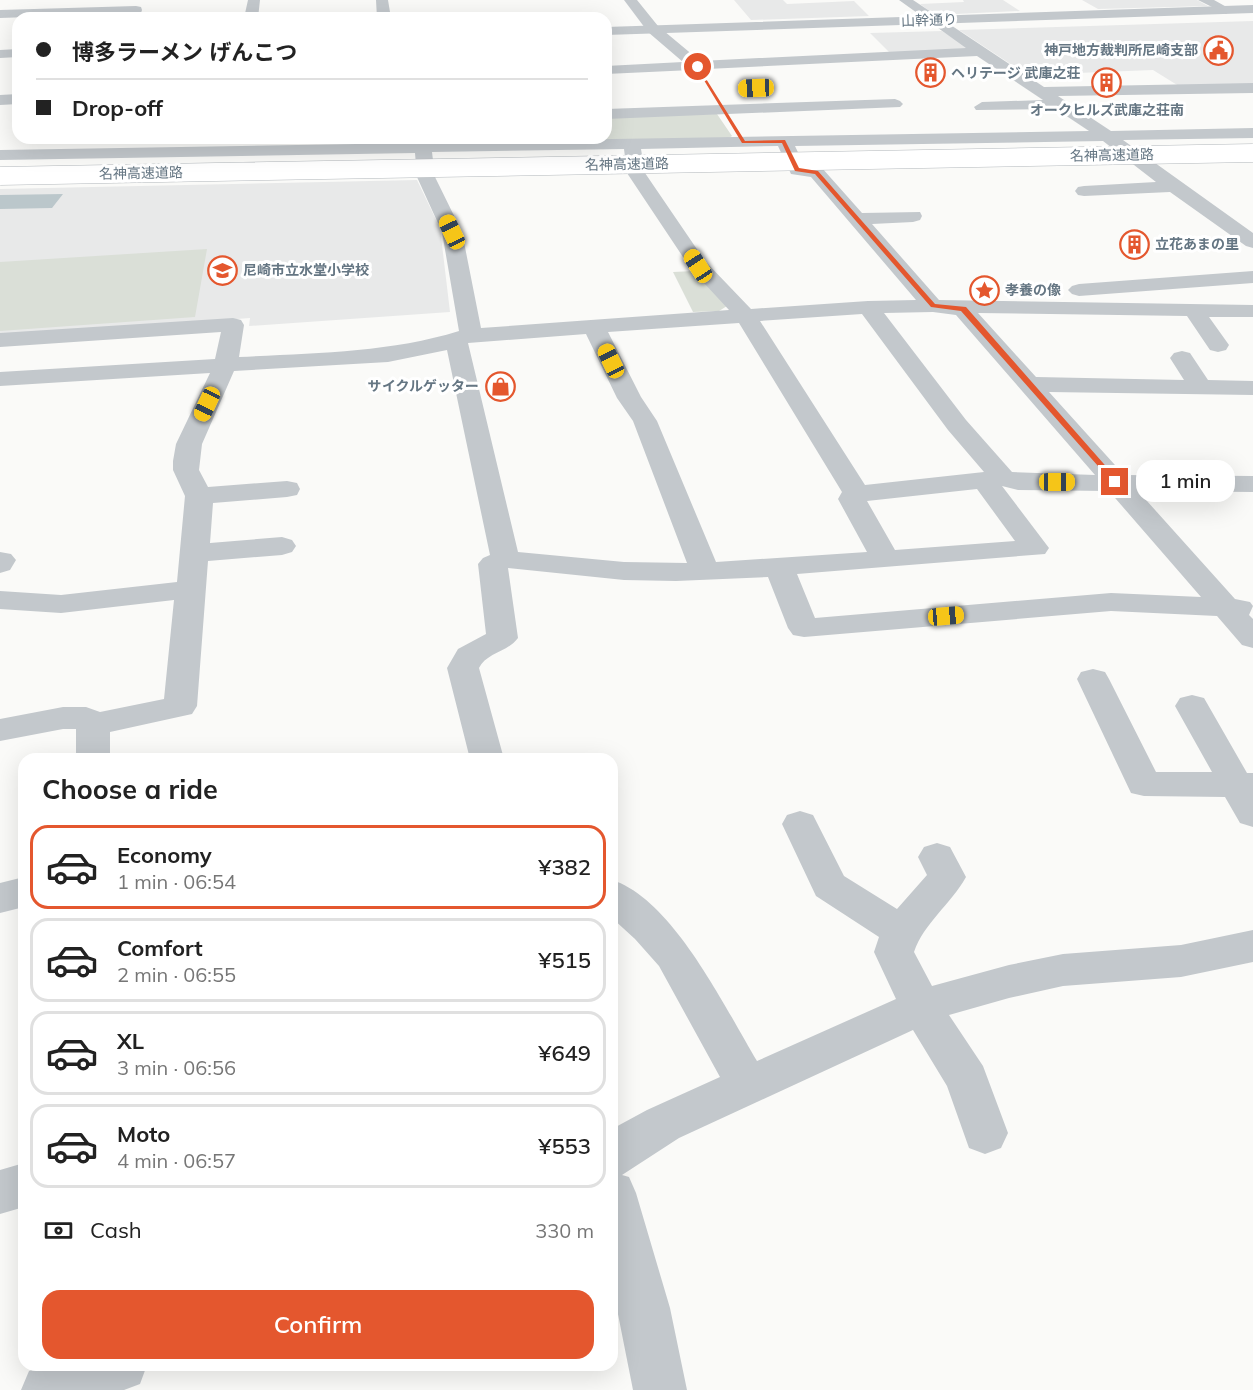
<!DOCTYPE html>
<html lang="en">
<head>
<meta charset="utf-8">
<style>
  :root { --surface:#fff; --page:#f2f2f2; --text:#222; --muted:#767676; --line:#e0e0e0; --accent:#e4572e }
  body { margin:0; font-family:Mulish,"Noto Sans JP",sans-serif; background:var(--page); color:var(--text); height:100vh; display:flex; flex-direction:column; font-size:22px; white-space:nowrap }
  * { box-sizing:border-box; margin:0 }
  p { font-size:20px; color:var(--muted) }
  .icon { flex:none; width:33px; height:33px; fill:none; stroke:currentColor; stroke-width:2; stroke-linecap:round; stroke-linejoin:round }
  .map { position:relative; flex:1; overflow:hidden }
  .side { position:absolute; left:18px; top:753px; width:600px; height:618px; display:flex; flex-direction:column; background:var(--surface); border-radius:18px; box-shadow:0 6px 24px #0002 }
  .side>* { flex:none }
  .hud { position:absolute; left:12px; top:12px; width:600px; height:132px; border-radius:18px; box-shadow:0 6px 24px #0002; display:grid; align-content:center; height:132px; padding:0 24px; background:var(--surface) }
  .end { position:absolute; width:27px; height:27px; margin:-14px; border:8px solid #e4572e; background:#fff; box-shadow:0 0 0 3px #fff }
  .from { border-radius:50% }
  .bubble { position:absolute; height:42px; border-radius:18px; background:var(--surface); box-shadow:0 6px 24px #0002; font-size:20px; font-weight:600; line-height:42px; text-align:center }
  .car { position:absolute; width:18px; height:36px; margin:-18px -9px; border-radius:8px; box-shadow:0 0 4px 2px #0007; background:linear-gradient(#f5c518 24%,#345 0 40%,#f5c518 0 76%,#345 0 86%,#f5c518 0) }
  .hud b { display:flex; align-items:center; gap:21px; height:57px; font-size:22px }
  .hud b+b { border-top:2px solid var(--line) }
  .hud i { width:15px; height:15px; background:var(--text) }
  ul { padding:0; list-style:none }
  li { display:flex; align-items:center; gap:18px; height:84px; margin:0 12px 9px; padding:0 12px; border:3px solid var(--line); border-radius:18px }
  li div { flex:1 }
  li b { display:block; font-size:22px }
  li em { font-style:normal; font-weight:600 }
  li.on { border-color:var(--accent) }
  li>.icon { width:54px; height:54px; stroke-width:1.5 }
  h2 { padding:0 24px; font-size:27px; line-height:72px }
  .pay { display:flex; align-items:center; gap:15px; height:66px; padding:0 24px; font-size:22px }
  .pay p { margin-inline-start:auto }
  .primary-button { display:flex; gap:12px; margin-top:auto; padding:12px 24px }
  .primary-button a { flex:1; height:69px; border-radius:18px; background:var(--accent); color:#fff; font-size:24px; font-weight:600; line-height:69px; text-align:center }
  .map>svg:first-child { display:block }
  .built { fill:#e8e9e9 }
  .green { fill:#dadfd7 }
  .water { fill:#bbc7cb }
  .lines { fill:none; stroke-linecap:round; stroke-linejoin:round }
  .minor { fill:#c3c8cc; fill-rule:evenodd }
  .tertiary { fill:#c3c8cc; fill-rule:evenodd }
  .motorway-bridge-casing { stroke:#b4b9bd; stroke-width:19; stroke-linecap:butt }
  .motorway-bridge { stroke:#fff; stroke-width:18 }
  .route { fill:#e4572e }
  .labels { text-anchor:middle; stroke-width:6; stroke-linejoin:round; paint-order:stroke }
  .far-street-label { font-size:14px; fill:#657683; stroke:#fff }
  .far-poi-label { font-size:14px; font-weight:bold; fill:#657683; stroke:#fff; text-anchor:start }
</style>
</head>
<body>
<div class="map">
<svg width="1253" height="1390" viewBox="0 0 1253 1390">
  <rect width="100%" height="100%" fill="#fafaf8"/>
  <path class="built" d="M734,0H783L787,4L854,1L869,16L751,20Z
    M963,0H1003L1020,11L935,15L920,4L964,2Z
    M1082,0H1197L1208,6L1098,9Z
    M1253,21V87L1182,88L1153,70L1027,75L959,30Z
    M942,31L969,48L891,54L870,33Z
    M417,180L440,228L450,312L249,326L250,318L0,337V189Z"/>
  <path class="green" d="M717,114L732,136L727,139L432,143L430,138H606V116Z
    M207,249L195,317L0,331V262Z
    M694,271L727,306L719,311L693,312L673,272Z"/>
  <path class="water" d="M63,194L52,208L0,209V195Z"/>
  <g class="lines">
    <path class="minor" d="M248,0H260L258,18H244Z
      M376,0H388L391,18H377Z
      M624,0H637L658,26L700,61L966,48L899,0H913L1044,87L1253,83V93L1058,96L1111,131L1253,128V138L1123,140L1253,233V248L1246,246L1170,192L1084,196L1078,195L1075,191L1078,187L1084,186L1156,182L1103,141L795,146L804,165L822,168L862,213L920,212L922,216L920,220L913,222L872,224L939,300L1253,305V317H1209L1229,345L1226,350L1218,352L1210,350L1187,316L978,313L1036,377L1184,380L1170,358L1174,353L1182,351L1190,353L1208,380L1253,381V395L1049,392L1124,475L1253,476V492L1138,491L1235,599L1250,602L1253,606L1249,615L1253,619V648L1242,645L1217,616L1111,611L804,637L793,635L788,628L768,577L676,581L624,580L508,568L518,638C508,652 486,653 479,668L504,759H470L447,668L458,649L486,634L478,564L483,558L490,555L447,350L388,362L234,371L202,444L199,470L208,487L287,481L297,483L300,489L297,495L287,497L213,503L210,543L282,537L292,540L296,546L292,552L282,555L208,561L197,706L192,714L110,732V759H76V729H63L0,741V719L63,707H86L100,712L164,699L174,600L61,613L0,609V591L61,595L177,582L185,496L173,470V461L176,444L210,373L0,386V372L215,359L221,332L0,347V333L233,318L241,320L244,325L239,357C313,353 388,353 459,331L442,232L417,177L415,153L0,160V150L414,143V138H430L431,142L1089,131L1056,109L976,110L974,107L982,102L1043,100L977,56L707,69L710,76L703,80L698,79L692,70L606,74V66L683,62L648,32ZM778,146L791,174L811,177L916,300L868,301L751,309L705,261L645,173L641,149ZM624,149L627,173L691,269L729,310L481,328L462,232L435,177L432,152ZM933,312L956,315L1095,475L1012,472L966,420L884,313ZM862,314L948,430L984,472L865,485L760,321ZM739,323L842,492L838,499L867,552L716,562L657,421L641,397L608,332ZM586,334L617,398L633,421L687,563L624,562L518,552L468,343ZM1002,486L1018,490L1109,491L1201,597L1111,593L815,618L797,574L1045,554L1049,548ZM977,489L1015,541L895,550L867,501Z
      M1198,0H1214L1232,10L1226,14Z
      M136,6L141,7L142,10L141,13L0,18V10Z
      M18,94V104L0,105V95Z
      M895,99L900,101L903,104L900,107L606,119V109Z
      M1253,271V283L1079,296L1072,294L1068,290L1072,286L1079,284Z
      M0,552L11,554L16,560L10,570L0,573Z
      M1093,669L1105,672L1109,679L1156,772H1212L1175,706L1180,698L1192,695L1204,698L1247,773H1253V827L1240,823L1225,797L1144,796L1131,793L1077,679L1081,672Z
      M800,811L813,815L844,876L897,909L927,875L918,857L924,847L937,843L950,847L966,877C951,904 924,923 914,952L932,986L1009,965L1063,954L1181,945L1253,930V962L1181,977L1063,986L1009,998L949,1015L983,1066L1008,1133L1001,1148L985,1154L969,1148L947,1086L913,1030L679,1138L622,1175L629,1177L636,1193L670,1308L687,1390H633L612,1284V1129L647,1110L720,1077L659,966L635,939L612,918V880C673,899 725,1008 757,1061L896,999L874,952L879,937L816,896L782,824L787,815Z
      M24,877V907L0,913V883Z
      M24,1163V1207L0,1214V1170Z
      M44,1365H147L140,1384L124,1390H21L29,1371Z"/>
    <path class="tertiary" d="M1253,5V13L606,35V27Z
      M18,49V57L0,58V50Z"/>
    <defs>
      <path id="motorway-bridge" d="M0,176L1253,153"/>
    </defs>
    <use href="#motorway-bridge" class="motorway-bridge-casing"/>
    <use href="#motorway-bridge" class="motorway-bridge"/>
  </g>
  <path class="route" d="M698,66L745,141L785,140L799,168L818,171L935,304L966,307L1118,480V483H1113L961,311L931,307L815,174L795,171L782,143H742L696,67Z"/>
  <defs>
    <symbol id="civic-ring" viewBox="-11 -11 22 22"><circle r="9.5" fill="#fff" stroke="#e4572e" stroke-width="1.5"/><path d="M-.6-6.5H3V-4.5H.6V-3L4-1V1h2V6H-6V1h2V-1L-.6-3ZM-1.2 2.5V6h2.4V2.5Z" fill="#e4572e"/></symbol>
    <symbol id="building-ring" viewBox="-11 -11 22 22"><circle r="9.5" fill="#fff" stroke="#e4572e" stroke-width="1.5"/><path d="M-4-6H4V6H1V3H-1V6H-4ZM-2.5-4.3h1.7v1.8h-1.7ZM.8-4.3h1.7v1.8H.8ZM-2.5-1h1.7V.8h-1.7ZM.8-1h1.7V.8H.8Z" fill="#e4572e"/></symbol>
    <symbol id="school-ring" viewBox="-11 -11 22 22"><circle r="9.5" fill="#fff" stroke="#e4572e" stroke-width="1.5"/><path d="M0-5L7-2L0 1L-7-2ZM-4 1L0 2.5L4 1V4Q0 6-4 4Z" fill="#e4572e"/></symbol>
    <symbol id="sight-ring" viewBox="-11 -11 22 22"><circle r="9.5" fill="#fff" stroke="#e4572e" stroke-width="1.5"/><path d="M0-6L1.8-2.2L6-1.7L2.9 1.2L3.7 5.4L0 3.3L-3.7 5.4L-2.9 1.2L-6-1.7L-1.8-2.2Z" fill="#e4572e"/></symbol>
    <symbol id="shop-ring" viewBox="-11 -11 22 22"><circle r="9.5" fill="#fff" stroke="#e4572e" stroke-width="1.5"/><path d="M-5-2.5h2.3a2.7 3.5 0 0 1 5.4 0H5L5.5 6h-11ZM-1.5-2.5h3a1.5 2.3 0 0 0-3 0Z" fill="#e4572e"/></symbol>
  </defs>
  <g fill-rule="evenodd">
    <use href="#civic-ring" x="1202" y="34" width="33" height="33"/>
    <use href="#building-ring" x="914" y="56" width="33" height="33"/>
    <use href="#building-ring" x="1090" y="66" width="33" height="33"/>
    <use href="#building-ring" x="1118" y="228" width="33" height="33"/>
    <use href="#school-ring" x="206" y="254" width="33" height="33"/>
    <use href="#sight-ring" x="968" y="274" width="33" height="33"/>
    <use href="#shop-ring" x="484" y="370" width="33" height="33"/>
  </g>
  <g class="labels">
    <g class="far-street-label">
      <text transform="translate(929 20) rotate(-2)" y="5">山幹通り</text>
      <text transform="translate(1112 155) rotate(-1)" y="5">名神高速道路</text>
      <text transform="translate(627 164) rotate(-1)" y="5">名神高速道路</text>
      <text transform="translate(141 173) rotate(-1)" y="5">名神高速道路</text>
    </g>
    <g class="far-poi-label">
      <text x="1198" y="55" text-anchor="end">神戸地方裁判所尼崎支部</text>
      <text x="951" y="78">ヘリテージ 武庫之荘</text>
      <text x="1107" y="115" text-anchor="middle">オークヒルズ武庫之荘南</text>
      <text x="1155" y="249">立花あまの里</text>
      <text x="243" y="275">尼崎市立水堂小学校</text>
      <text x="1005" y="295">孝養の像</text>
      <text x="479" y="391" text-anchor="end">サイクルゲッター</text>
    </g>
  </g>
</svg>
<i class="end from" style="left:698px;top:67px"></i>
<i class="end" style="left:1115px;top:482px"></i>
<div class="bubble" style="left:1136px;top:460px;width:99px">1 min</div>
<i class="car" style="left:756px;top:88px;rotate:268deg"></i>
<i class="car" style="left:452px;top:232px;rotate:335deg"></i>
<i class="car" style="left:698px;top:266px;rotate:327deg"></i>
<i class="car" style="left:611px;top:361px;rotate:334deg"></i>
<i class="car" style="left:207px;top:404px;rotate:205deg"></i>
<i class="car" style="left:1057px;top:482px;rotate:90deg"></i>
<i class="car" style="left:946px;top:616px;rotate:85deg"></i>
<div class="hud">
<b><i class="from"></i>博多ラーメン げんこつ</b>
<b><i></i>Drop-off</b>
</div>
<section class="side">
<h2>Choose a ride</h2>
<ul>
<li class="on"><svg class="icon" aria-label="car" viewBox="0 0 24 24"><path d="M5 17H2v-5l4-1 3-4h7l3 4 3 1v5h-3M9 17h6M6 11h13"/><circle cx="7" cy="17" r="2"/><circle cx="17" cy="17" r="2"/></svg><div><b>Economy</b><p>1 min · 06:54</p></div><em>¥382</em></li>
<li><svg class="icon" aria-label="car" viewBox="0 0 24 24"><path d="M5 17H2v-5l4-1 3-4h7l3 4 3 1v5h-3M9 17h6M6 11h13"/><circle cx="7" cy="17" r="2"/><circle cx="17" cy="17" r="2"/></svg><div><b>Comfort</b><p>2 min · 06:55</p></div><em>¥515</em></li>
<li><svg class="icon" aria-label="car" viewBox="0 0 24 24"><path d="M5 17H2v-5l4-1 3-4h7l3 4 3 1v5h-3M9 17h6M6 11h13"/><circle cx="7" cy="17" r="2"/><circle cx="17" cy="17" r="2"/></svg><div><b>XL</b><p>3 min · 06:56</p></div><em>¥649</em></li>
<li><svg class="icon" aria-label="car" viewBox="0 0 24 24"><path d="M5 17H2v-5l4-1 3-4h7l3 4 3 1v5h-3M9 17h6M6 11h13"/><circle cx="7" cy="17" r="2"/><circle cx="17" cy="17" r="2"/></svg><div><b>Moto</b><p>4 min · 06:57</p></div><em>¥553</em></li>
</ul>
<div class="pay"><svg class="icon" aria-label="cash" viewBox="0 0 24 24"><path d="M3 7h18v10H3z"/><circle cx="12" cy="12" r="2"/></svg>Cash<p>330 m</p></div>
<div class="primary-button"><a>Confirm</a></div>
</section>
</div>
</body>
</html>
